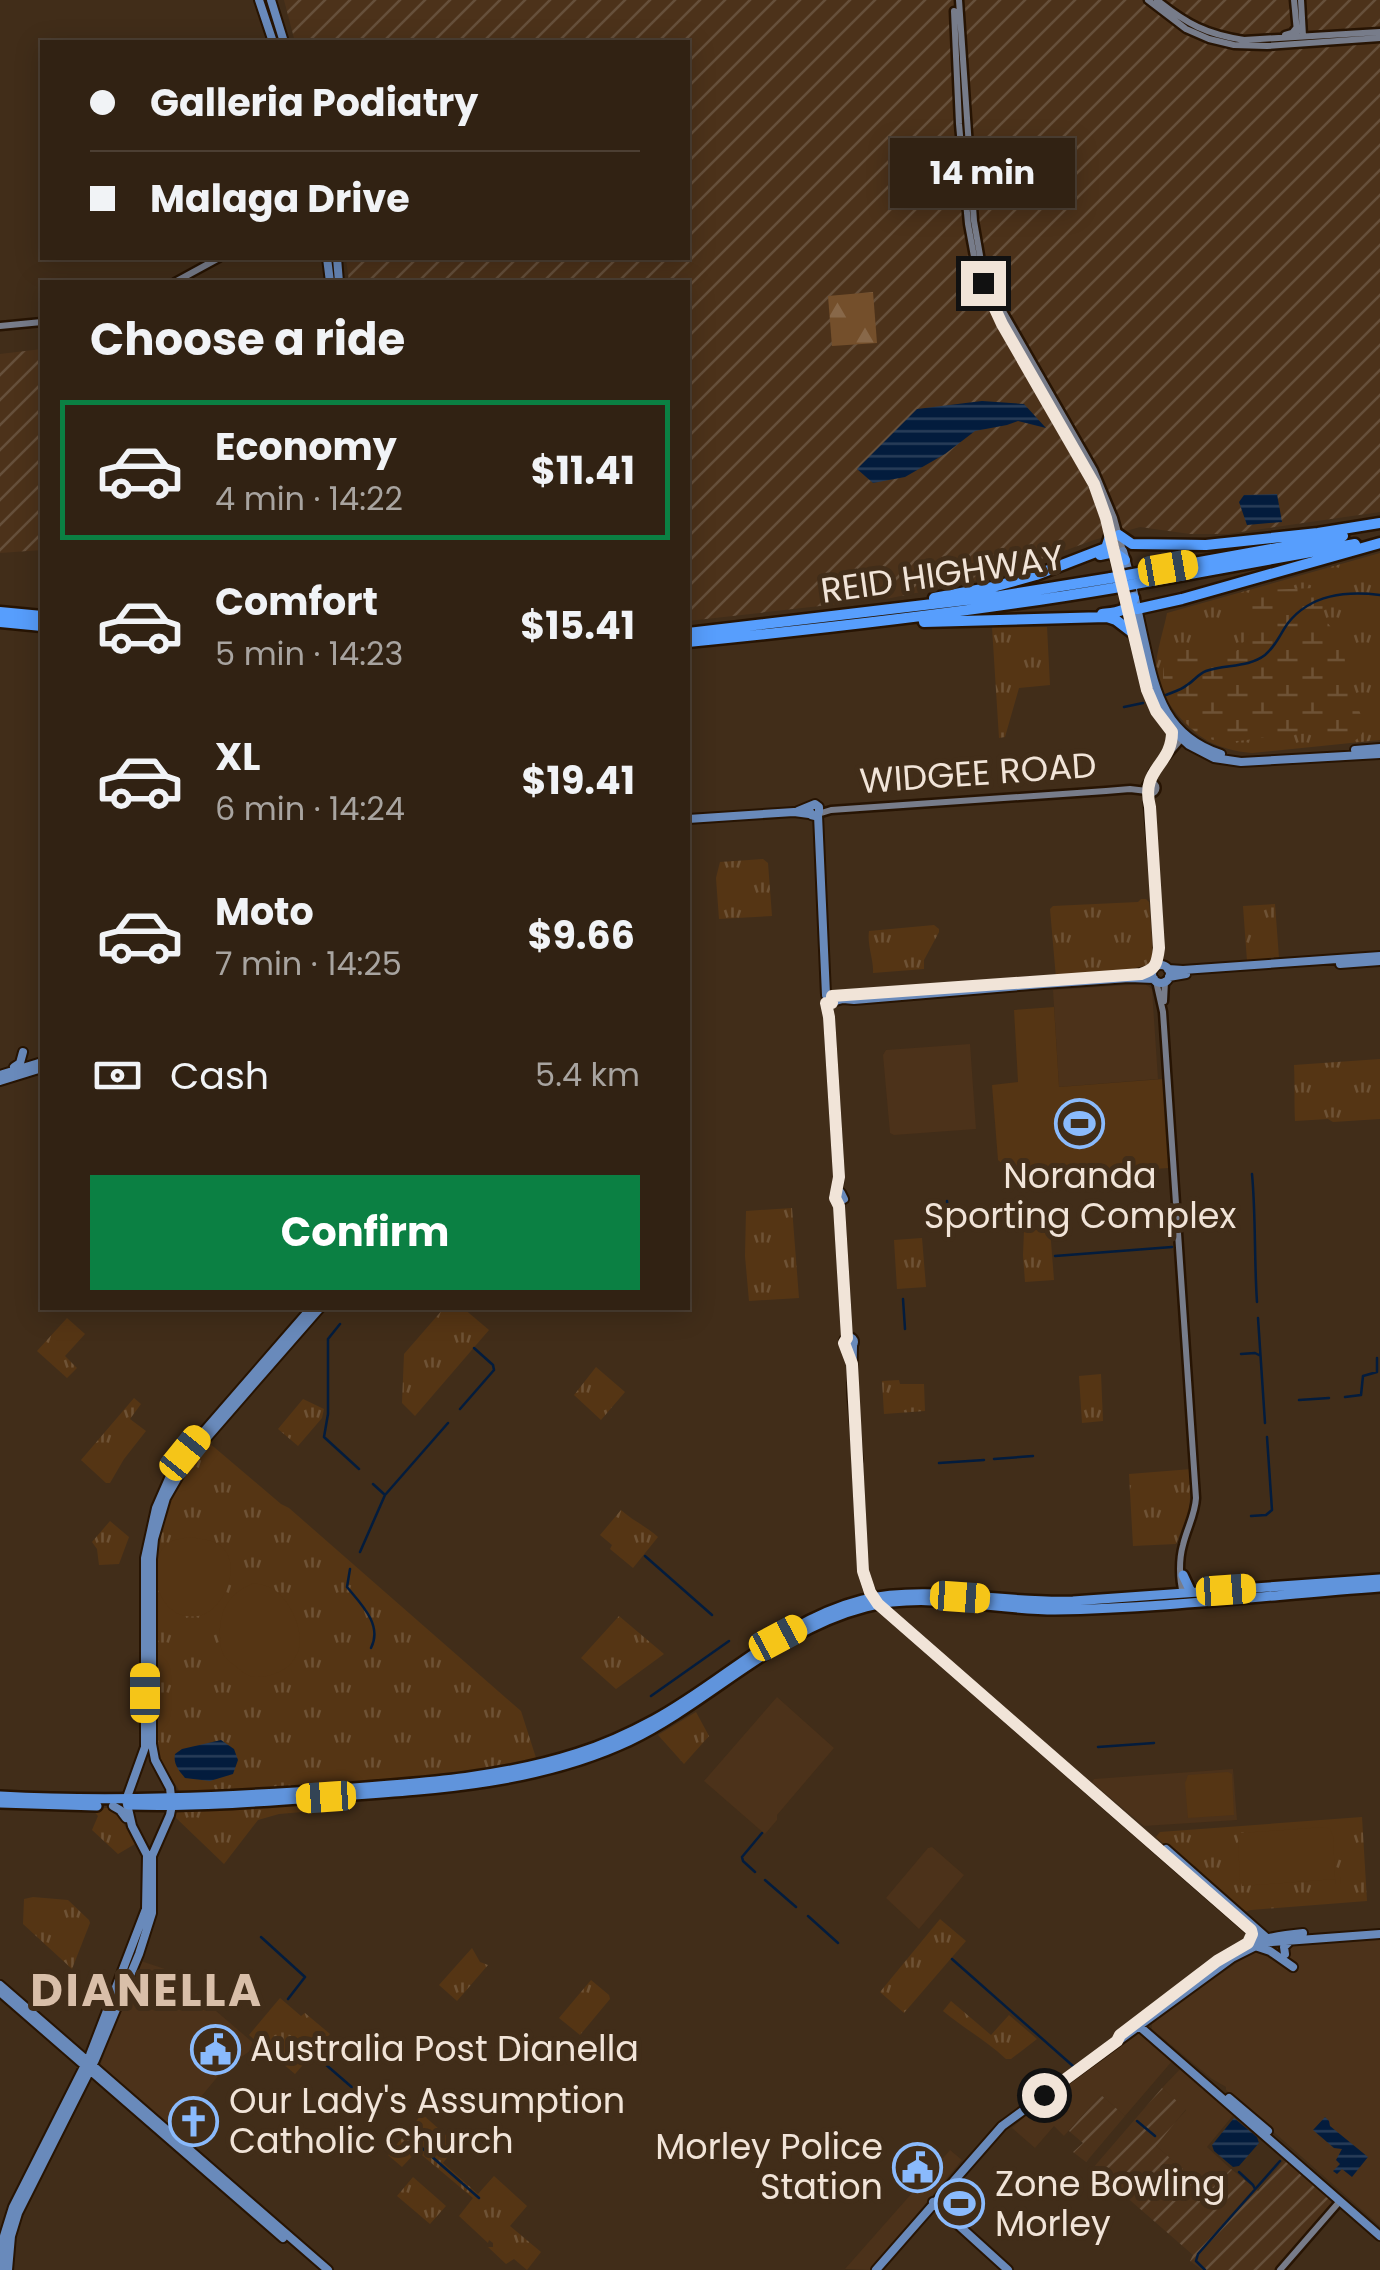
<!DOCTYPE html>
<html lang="en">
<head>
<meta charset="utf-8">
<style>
  :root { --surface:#312213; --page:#3d2f21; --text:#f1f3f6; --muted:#a8a4a0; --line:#4c3f33; --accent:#0b8043 }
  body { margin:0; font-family:Poppins,sans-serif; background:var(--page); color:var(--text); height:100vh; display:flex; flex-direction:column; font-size:38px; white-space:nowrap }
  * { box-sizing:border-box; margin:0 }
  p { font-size:32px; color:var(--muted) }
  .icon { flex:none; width:55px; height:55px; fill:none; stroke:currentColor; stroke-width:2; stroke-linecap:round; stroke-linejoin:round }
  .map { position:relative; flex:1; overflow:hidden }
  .panel { position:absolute; left:40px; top:280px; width:650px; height:1030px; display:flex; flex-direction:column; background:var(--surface); border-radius:0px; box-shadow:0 5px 25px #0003,0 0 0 2px var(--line) }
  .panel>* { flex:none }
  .hud { position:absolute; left:40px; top:40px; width:650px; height:220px; border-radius:0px; box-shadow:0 5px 25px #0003,0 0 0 2px var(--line); display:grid; align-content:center; height:220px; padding:0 50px; background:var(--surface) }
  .end { position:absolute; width:45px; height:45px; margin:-22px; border:12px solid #f1e4d8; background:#111; box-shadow:0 0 0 5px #111 }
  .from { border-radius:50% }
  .bubble { position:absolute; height:70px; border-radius:0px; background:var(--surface); box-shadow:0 5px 25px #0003,0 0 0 2px var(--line); font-size:32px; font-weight:700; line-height:70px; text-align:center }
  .car { position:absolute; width:30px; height:60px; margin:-30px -15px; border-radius:12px; box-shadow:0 0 8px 2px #0007; background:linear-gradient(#f5c518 24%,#345 0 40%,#f5c518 0 76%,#345 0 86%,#f5c518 0) }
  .hud b { display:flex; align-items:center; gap:35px; height:95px; font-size:38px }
  .hud b+b { border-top:2px solid var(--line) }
  .hud i { width:25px; height:25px; background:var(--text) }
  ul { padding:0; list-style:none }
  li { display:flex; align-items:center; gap:30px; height:140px; margin:0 20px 15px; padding:0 30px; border:5px solid transparent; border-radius:0px }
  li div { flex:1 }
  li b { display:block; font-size:38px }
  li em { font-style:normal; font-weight:700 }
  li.active { border-color:var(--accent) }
  li>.icon { width:90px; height:90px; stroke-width:1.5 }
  h2 { padding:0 50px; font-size:45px; line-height:120px }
  .pay { display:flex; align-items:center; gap:25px; height:110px; padding:0 50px; font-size:38px }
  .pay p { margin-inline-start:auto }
  .action { display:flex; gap:20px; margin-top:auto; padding:20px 50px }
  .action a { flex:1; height:115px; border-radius:0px; background:var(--accent); color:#fff; font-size:40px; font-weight:700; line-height:115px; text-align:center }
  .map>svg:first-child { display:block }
  .built { fill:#4c321a }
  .industrial { fill:url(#industrial-furrows) }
  .grass { fill:url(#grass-tufts) }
  .forest { fill:url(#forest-firs) }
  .wetland { fill:url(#wetland-marsh) }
  .pitch { fill:#553514 }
  .water { fill:url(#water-rules) }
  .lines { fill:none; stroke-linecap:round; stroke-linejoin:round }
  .stream { stroke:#031c3d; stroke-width:2.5 }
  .secondary-casing { stroke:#271403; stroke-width:11 }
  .primary-casing { stroke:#271403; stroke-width:12 }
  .trunk-casing { stroke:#271403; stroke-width:14 }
  .motorway-casing { stroke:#271403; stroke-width:15 }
  .secondary { stroke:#777c8a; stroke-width:6 }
  .primary { stroke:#698abb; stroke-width:8 }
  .trunk { stroke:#6094dc; stroke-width:9 }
  .motorway { stroke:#579efd; stroke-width:10 }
  .motorway-bridge-casing { stroke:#271403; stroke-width:15; stroke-linecap:butt }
  .motorway-bridge { stroke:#579efd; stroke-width:10 }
  .route { stroke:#f1e4d8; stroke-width:12 }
  .labels { text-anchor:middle; stroke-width:10; stroke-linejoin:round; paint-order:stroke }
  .street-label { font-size:35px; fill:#f1e4d8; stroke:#412d19 }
  .poi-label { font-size:35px; fill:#f1e4d8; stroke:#412d19; text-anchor:start }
  .district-label { font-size:45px; font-weight:bold; letter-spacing:2.5px; fill:#d9bfa9; stroke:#412d19 }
</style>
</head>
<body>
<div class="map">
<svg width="1380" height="2270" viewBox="0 0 1380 2270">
  <defs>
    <pattern id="industrial-furrows" width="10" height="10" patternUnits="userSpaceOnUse" patternTransform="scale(2.5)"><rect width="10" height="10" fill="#4c321a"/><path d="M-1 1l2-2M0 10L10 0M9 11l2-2" fill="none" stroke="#66503b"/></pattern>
    <pattern id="grass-tufts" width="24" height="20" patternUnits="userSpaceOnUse" patternTransform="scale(2.5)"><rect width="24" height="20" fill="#553514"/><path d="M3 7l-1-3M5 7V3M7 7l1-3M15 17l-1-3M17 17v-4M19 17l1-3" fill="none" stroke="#6e5235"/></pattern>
    <pattern id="forest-firs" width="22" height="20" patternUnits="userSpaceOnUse" patternTransform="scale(2.5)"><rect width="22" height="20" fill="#744f2b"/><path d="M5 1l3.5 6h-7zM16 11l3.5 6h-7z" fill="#886849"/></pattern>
    <pattern id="wetland-marsh" width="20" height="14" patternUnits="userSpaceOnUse" patternTransform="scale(2.5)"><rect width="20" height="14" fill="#553514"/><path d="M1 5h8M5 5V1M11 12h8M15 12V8" fill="none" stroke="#6e5235"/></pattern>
    <pattern id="water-rules" width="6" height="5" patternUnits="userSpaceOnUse" patternTransform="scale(2.5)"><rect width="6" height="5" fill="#031c3d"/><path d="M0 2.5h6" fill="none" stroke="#283d58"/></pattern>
  </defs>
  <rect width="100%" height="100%" fill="#412d19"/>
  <path class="built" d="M1145,984L1152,989L1158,1079L1059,1087L1053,990Z
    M970,1044L976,1129L894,1135L890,1133L883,1055L886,1050Z
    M777,1697L834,1748L777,1815V1820L765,1834L704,1781Z
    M1233,1769L1237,1820L1144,1826L1092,1782L1094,1779Z
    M932,1847L964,1875L919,1929L886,1898L928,1848Z
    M1380,1937V2226L1226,2090V2087L1212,2079L1152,2029V2021L1254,1951L1270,1953L1281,1962L1290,1953L1287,1949L1290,1944Z
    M138,1960L168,1970L257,2046L224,2069L176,2127L172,2128L100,2066Z
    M1138,2031H1141L1173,2060L1125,2116L1101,2095L1064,2136L1054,2126L1035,2148L1012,2128L1025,2116Z
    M1181,2068L1235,2113L1207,2147L1231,2169L1209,2192L1155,2145L1186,2110L1162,2088Z
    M950,2150L962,2160L870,2270L845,2269Z"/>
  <path class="industrial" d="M284,0H1380V512L1227,534H1190L1140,527L1094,540L989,578L891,598L688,621V282H349L346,258H688V42H295Z
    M42,349V550L0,553V354Z
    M1162,2088L1186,2109L1156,2146L1209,2191L1231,2169L1258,2191L1285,2159L1334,2203L1276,2270H1202L1190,2261L1193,2255L1093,2168Z
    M1101,2095L1125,2116L1086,2162L1073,2152L1083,2143L1069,2131Z"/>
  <path class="grass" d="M1380,553V740L1252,753C1217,750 1194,737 1173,709C1166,699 1157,687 1156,674C1154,658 1164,630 1167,613Z
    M992,627H1047L1050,685L1019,688L1005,737L999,738Z
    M763,859L768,863L772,916L719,919L716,878L720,862Z
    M1141,899H1146L1149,902L1153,954L1149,967L1134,972L1056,978L1050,909L1053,906L1138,902Z
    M1275,904L1279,958L1247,961L1243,906Z
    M934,925L939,929V932L924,960V969L873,973C874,960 867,946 869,931Z
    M1380,1059V1119L1333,1122L1328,1119L1295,1121C1294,1101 1295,1084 1294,1065Z
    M792,1208L799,1298L749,1301L745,1256L746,1211Z
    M1050,1229L1054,1280L1025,1282L1023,1255L1024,1231Z
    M922,1238L926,1287L897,1289L894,1240Z
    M444,1308H463L489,1330L415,1416L402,1403L404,1354Z
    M67,1318L85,1334L65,1356L77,1368L67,1378L37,1351Z
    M596,1367L625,1392L601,1420L574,1395Z
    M1101,1374L1103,1421L1082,1423L1079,1376Z
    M899,1380L900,1384H924L925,1411L884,1414L882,1381Z
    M134,1398L141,1404L130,1419L146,1431L124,1459L110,1483H106L81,1460Z
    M303,1399L324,1409L322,1418L298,1446L278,1429Z
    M208,1442L281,1504L289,1508L521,1711L537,1761L455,1777L191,1795L180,1792L158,1756L154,1580L158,1542L170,1500L190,1464Z
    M1192,1469L1189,1511L1176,1544L1133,1546L1129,1474Z
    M621,1510C633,1521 646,1526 658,1537L633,1568L610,1549L612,1545L600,1535Z
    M110,1521L129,1537L119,1564L99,1565L97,1549L92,1542Z
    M619,1616L664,1654L616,1689L581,1658Z
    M696,1712L709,1736L684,1764L658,1735Z
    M297,1802L302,1812L279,1814L258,1820L224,1864L174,1816L177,1809Z
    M91,1808H110L116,1810L135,1844L118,1854L92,1830L98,1816Z
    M1362,1817L1367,1901L1251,1910L1244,1912L1199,1874L1200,1871L1195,1866H1190L1156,1837L1160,1832Z
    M33,1897L68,1900L89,1920L90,1923L72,1969L23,1924L24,1899Z
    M940,1919L966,1941L904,2013L880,1992Z
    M472,1948L480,1962L488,1965L457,2001L439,1985Z
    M591,1980L609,1995L610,1999L580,2035L559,2018Z
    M280,1998L301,2016L305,2013L330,2034L295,2074L249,2035Z
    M951,2001L991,2035L1009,2015L1037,2039L1011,2059H1006C986,2040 963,2028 943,2011Z
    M422,2114L457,2145L443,2163L478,2194L494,2176L527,2206L510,2226L541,2252L527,2270L514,2259L506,2264L488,2247H493V2243L489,2240L488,2243L459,2216L473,2198L417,2151L402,2167L388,2155Z
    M413,2177L446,2206L430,2224L397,2196Z"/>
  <path class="forest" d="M873,292L877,343L832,346L828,296Z"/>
  <path class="wetland" d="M1315,588L1326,592L1322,613C1329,626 1340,638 1344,653C1346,663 1344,674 1347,683C1351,697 1374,728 1357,739C1348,746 1338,738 1328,735C1315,732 1296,734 1283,735C1256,737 1224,748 1200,735C1195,732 1181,719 1178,714C1170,704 1173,690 1163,680C1163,672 1163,663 1168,657C1178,644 1218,651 1232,656C1254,631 1250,634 1251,603L1263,590Z"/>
  <path class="pitch" d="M1054,1007L1059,1087L1163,1079L1169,1168L1019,1178L998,1160L992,1085L1018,1082L1014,1010Z
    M191,1537C201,1539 213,1540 221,1546C243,1564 224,1612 198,1616C155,1623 145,1559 168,1543C175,1539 184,1538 191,1537Z
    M254,1583C262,1585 270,1586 276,1591C292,1604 306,1634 297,1654C291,1667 280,1673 267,1676C254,1678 248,1677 239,1669C235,1665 230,1663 227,1659C221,1653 220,1645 220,1637C219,1610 229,1593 254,1583Z
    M1228,1772L1232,1774L1234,1815L1188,1818L1185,1783L1188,1775Z
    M1325,1827L1330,1829L1333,1836L1335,1877H1340L1341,1884H1336L1335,1879L1242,1886L1240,1880L1238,1842L1241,1833Z"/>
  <path class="water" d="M982,401L1024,404L1046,428L1018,421L1007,425L975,431L945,454L905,477L873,483L857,469L917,409Z
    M1277,494L1282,522L1247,525L1239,502L1244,495Z
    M221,1740L234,1749L238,1760L233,1774L210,1781L185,1778C179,1771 173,1764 175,1754L182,1749Z
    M1325,2117L1329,2121L1330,2126L1368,2157L1352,2177L1342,2169L1337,2174L1333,2171L1340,2164L1336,2160L1342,2149L1334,2148L1313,2130Z
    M1234,2118L1257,2137L1259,2143L1239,2166L1233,2167L1214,2151L1212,2145Z"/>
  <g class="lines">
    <path class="stream" d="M1166,695C1173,692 1181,690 1187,685C1194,681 1198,674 1206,671C1225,664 1248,668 1265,655C1276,646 1280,634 1288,623C1311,594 1346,591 1380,595
      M1124,707L1143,703
      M1252,1174C1256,1217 1254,1259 1257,1302
      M947,1201L949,1225H965
      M1055,1256L1172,1247
      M903,1299L905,1329
      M1258,1318L1265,1423
      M340,1324L328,1339V1414L324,1437L359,1469
      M1241,1354L1255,1353L1259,1355
      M1345,1397L1361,1395L1363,1376L1377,1372V1358
      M1299,1400L1329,1398
      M460,1409L494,1370L493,1365L474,1348
      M994,1459L1033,1456
      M939,1463L984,1460
      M373,1484L385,1495
      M1251,1516L1266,1515L1272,1510L1267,1437
      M360,1552L385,1495L448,1423
      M645,1556L712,1615
      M350,1569L347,1587C361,1604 383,1625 371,1648
      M651,1696L729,1641
      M1098,1747L1154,1743
      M755,1872L743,1861L742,1857L762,1833
      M765,1880L796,1907
      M808,1916L838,1943
      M261,1937L305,1977L288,1999
      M952,1959L1073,2066
      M317,2057L362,2096
      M1137,2121L1155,2136
      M422,2148L479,2198
      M1239,2172L1253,2185L1255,2189
      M1205,2270L1196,2261L1198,2254L1280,2161"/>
    <defs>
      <path id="secondary" d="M959,0L974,221L981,261L996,299L1094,470L1114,518L1123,551
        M1148,0L1186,29L1209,39L1234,45L1267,46L1380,38
        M1157,0C1187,24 1206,34 1244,40L1380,32
        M1294,0L1297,32
        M1301,0L1303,36
        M954,11L959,124L968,224L975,262L1002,323L1094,485L1106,519L1114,552
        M1285,35L1292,33L1296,28
        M965,281L972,277L976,268
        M175,282L219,258
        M972,284L978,287L986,296
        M996,296L998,286L1005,281
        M0,326L42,322
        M1145.5 788a5.5 5.5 0 1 1 11 0a5.5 5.5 0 1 1-11 0Z
        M1149,783L1153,772L1183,737
        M1147,792L1159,938L1157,966
        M818,814L831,810L1106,791L1130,789L1147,791
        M1156,981L1163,1012L1196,1498C1195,1515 1187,1528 1183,1545C1179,1559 1179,1579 1183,1593
        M1164,1001L1165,981
        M1280,2270L1340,2201"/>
      <path id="primary" d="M259,0L273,42
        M271,0L284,42
        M327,258L330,282
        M337,258L339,282
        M1123,551C1132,581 1138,613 1145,644C1156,695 1166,736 1221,754
        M1114,554L1147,690L1166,724L1189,745L1214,758L1241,762L1380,754
        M1355,750L1380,748
        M798,811L815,804L819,807V812L815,816L811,815L809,808
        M818,815L826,995
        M688,819L794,812L809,814
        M1340,964L1380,961
        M1152 974a9 9 0 1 1 18 0a9 9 0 1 1-18 0Z
        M1168,969L1183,970L1380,956
        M1136,974L1153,970
        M1169,977L1186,974
        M832,1002L843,999L854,1000L1043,984L1129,978L1154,979
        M826,1003L829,1017L839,1177L837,1194
        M14,1067L20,1063L23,1052
        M0,1075L42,1062
        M0,1081L42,1068
        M841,1193L844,1199L838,1202L835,1196Z
        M836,1201L839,1205L847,1338
        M844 1342a5 5 0 1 1 10 0a5 5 0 1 1-10 0Z
        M853,1346L852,1393L858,1461
        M857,1458L863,1571L868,1587L878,1604L1265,1943
        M113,1806L120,1810L126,1818
        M1166,1849L1268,1939
        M1258,1947L1270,1951L1293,1967
        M1285,1954L1284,1947L1291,1940
        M1202,1972C1239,1945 1257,1937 1303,1933
        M0,1985L328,2270
        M0,1992L283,2238
        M1139,2026L1380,2236
        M1229,2098L1268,2131
        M933,2202L1008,2270
        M2,2270L4,2236L13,2207L90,2055L146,1909L147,1855L132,1826L126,1800L145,1747V1558L156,1508L170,1476L185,1453L311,1308
        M8,2270L11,2236L18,2213L95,2060L139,1954L152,1913V1856L170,1815L172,1805L170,1788L155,1760L152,1744V1559L154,1539L166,1498L185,1465L198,1448L320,1308
        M876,2270L1002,2126L1232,1958L1260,1944L1272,1942L1380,1934"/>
      <path id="trunk" d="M1183,1575L1191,1592
        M0,1796C114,1802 226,1797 339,1789C420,1783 501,1778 578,1753C604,1745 630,1733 654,1720C724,1682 783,1620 862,1600C928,1584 1005,1604 1073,1601L1380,1579
        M0,1803L97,1806
        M128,1805C194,1807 259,1802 325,1797C427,1790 535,1785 629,1741C710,1702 776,1630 866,1607C926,1591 993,1610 1055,1610C1163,1608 1272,1595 1380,1587"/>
      <path id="motorway" d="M1119,535L1132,544L1206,545L1318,533L1380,523
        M1100,555L1114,552L1125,560
        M1133,574L1343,536
        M1135,584L1355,544
        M934,598L993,587L1036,575L1106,548L1110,536
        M1126,603L1137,609L1182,599L1380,543
        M0,612L42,616
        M1102,614C1117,612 1127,612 1134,598
        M0,622L42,626
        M924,622L1107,617L1116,620L1133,633
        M688,633L1000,596L1111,578
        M688,642C830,628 973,612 1114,588"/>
    </defs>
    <use href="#secondary" class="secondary-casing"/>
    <use href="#primary" class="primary-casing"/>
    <use href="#trunk" class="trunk-casing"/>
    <use href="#motorway" class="motorway-casing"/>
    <use href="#secondary" class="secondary"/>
    <use href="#primary" class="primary"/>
    <use href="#trunk" class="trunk"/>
    <use href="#motorway" class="motorway"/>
    <defs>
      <path id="motorway-bridge" d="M1111,578L1133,574
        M1114,588L1135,584"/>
    </defs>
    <use href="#motorway-bridge" class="motorway-bridge-casing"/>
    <use href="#motorway-bridge" class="motorway-bridge"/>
  </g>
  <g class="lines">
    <path class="route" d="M983,283L1002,324L1094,484L1106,518L1147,690L1156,711L1172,732C1172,766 1140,768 1150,807L1159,948C1157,964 1156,969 1141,974L832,996V1003H826L829,1017L839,1177L835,1198L839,1206L847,1338L844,1343L852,1364L863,1571L870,1592L878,1604L1251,1930L1252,1934L1248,1943L1217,1961L1120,2035L1117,2041L1044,2095"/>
  </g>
  <defs>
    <symbol id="stadium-ring" viewBox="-11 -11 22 22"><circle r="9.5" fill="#412d19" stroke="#8abafc" stroke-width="1.5"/><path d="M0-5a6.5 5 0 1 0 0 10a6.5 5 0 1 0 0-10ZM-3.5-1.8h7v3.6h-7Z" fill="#8abafc"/></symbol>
    <symbol id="civic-ring" viewBox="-11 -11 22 22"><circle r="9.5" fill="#412d19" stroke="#8abafc" stroke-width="1.5"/><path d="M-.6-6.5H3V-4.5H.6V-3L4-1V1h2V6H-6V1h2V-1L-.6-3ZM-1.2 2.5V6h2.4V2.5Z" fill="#8abafc"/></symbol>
    <symbol id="church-ring" viewBox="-11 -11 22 22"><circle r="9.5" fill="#412d19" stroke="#8abafc" stroke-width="1.5"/><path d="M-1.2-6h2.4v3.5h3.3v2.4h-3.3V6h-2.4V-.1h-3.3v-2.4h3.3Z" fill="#8abafc"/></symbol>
  </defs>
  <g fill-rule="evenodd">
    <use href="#stadium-ring" x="1052" y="1096" width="55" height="55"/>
    <use href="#civic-ring" x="188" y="2022" width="55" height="55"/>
    <use href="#church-ring" x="166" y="2094" width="55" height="55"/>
    <use href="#civic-ring" x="890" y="2140" width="55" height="55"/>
    <use href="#stadium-ring" x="932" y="2176" width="55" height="55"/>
  </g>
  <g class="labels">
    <g class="street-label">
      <text transform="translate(942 574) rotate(-8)" y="12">REID HIGHWAY</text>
      <text transform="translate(978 773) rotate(-4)" y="12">WIDGEE ROAD</text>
    </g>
    <g class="poi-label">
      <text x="1080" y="1188" text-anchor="middle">Noranda<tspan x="1080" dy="40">Sporting Complex</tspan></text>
      <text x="250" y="2061">Australia Post Dianella</text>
      <text x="229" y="2113">Our Lady's Assumption<tspan x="229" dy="40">Catholic Church</tspan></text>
      <text x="883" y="2159" text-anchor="end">Morley Police<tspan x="883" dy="40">Station</tspan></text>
      <text x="995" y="2196">Zone Bowling<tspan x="995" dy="40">Morley</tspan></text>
    </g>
    <g class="district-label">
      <text x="147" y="2006">DIANELLA</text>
    </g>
  </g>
</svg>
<i class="end from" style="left:1044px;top:2095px"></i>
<i class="end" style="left:983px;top:283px"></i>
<div class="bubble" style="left:890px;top:138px;width:185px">14 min</div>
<i class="car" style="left:1168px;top:568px;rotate:80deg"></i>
<i class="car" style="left:185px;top:1453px;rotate:39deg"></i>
<i class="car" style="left:1226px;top:1590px;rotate:86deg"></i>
<i class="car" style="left:960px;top:1597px;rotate:94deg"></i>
<i class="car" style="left:778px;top:1638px;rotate:62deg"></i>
<i class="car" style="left:145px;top:1693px;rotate:0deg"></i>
<i class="car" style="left:326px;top:1797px;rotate:266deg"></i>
<div class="hud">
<b><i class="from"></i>Galleria Podiatry</b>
<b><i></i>Malaga Drive</b>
</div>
<section class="panel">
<h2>Choose a ride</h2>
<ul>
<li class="active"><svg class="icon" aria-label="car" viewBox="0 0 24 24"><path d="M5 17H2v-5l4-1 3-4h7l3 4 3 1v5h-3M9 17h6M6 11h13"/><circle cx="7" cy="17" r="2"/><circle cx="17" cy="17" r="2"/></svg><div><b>Economy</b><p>4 min · 14:22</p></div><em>$11.41</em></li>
<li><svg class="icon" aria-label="car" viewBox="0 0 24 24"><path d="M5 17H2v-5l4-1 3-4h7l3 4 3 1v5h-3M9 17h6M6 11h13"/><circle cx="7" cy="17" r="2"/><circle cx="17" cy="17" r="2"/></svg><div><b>Comfort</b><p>5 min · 14:23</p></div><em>$15.41</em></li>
<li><svg class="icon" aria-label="car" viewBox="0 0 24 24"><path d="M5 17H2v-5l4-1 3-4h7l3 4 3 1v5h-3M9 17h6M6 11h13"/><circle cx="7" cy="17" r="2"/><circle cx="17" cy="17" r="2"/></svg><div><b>XL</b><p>6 min · 14:24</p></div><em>$19.41</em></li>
<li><svg class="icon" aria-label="car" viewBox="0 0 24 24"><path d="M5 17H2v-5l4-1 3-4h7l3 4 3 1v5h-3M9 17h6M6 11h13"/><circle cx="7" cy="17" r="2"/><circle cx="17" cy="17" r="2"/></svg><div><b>Moto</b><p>7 min · 14:25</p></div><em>$9.66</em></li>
</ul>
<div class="pay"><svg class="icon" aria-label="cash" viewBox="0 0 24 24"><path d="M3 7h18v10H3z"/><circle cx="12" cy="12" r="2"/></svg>Cash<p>5.4 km</p></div>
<div class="action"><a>Confirm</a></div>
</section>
</div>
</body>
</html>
